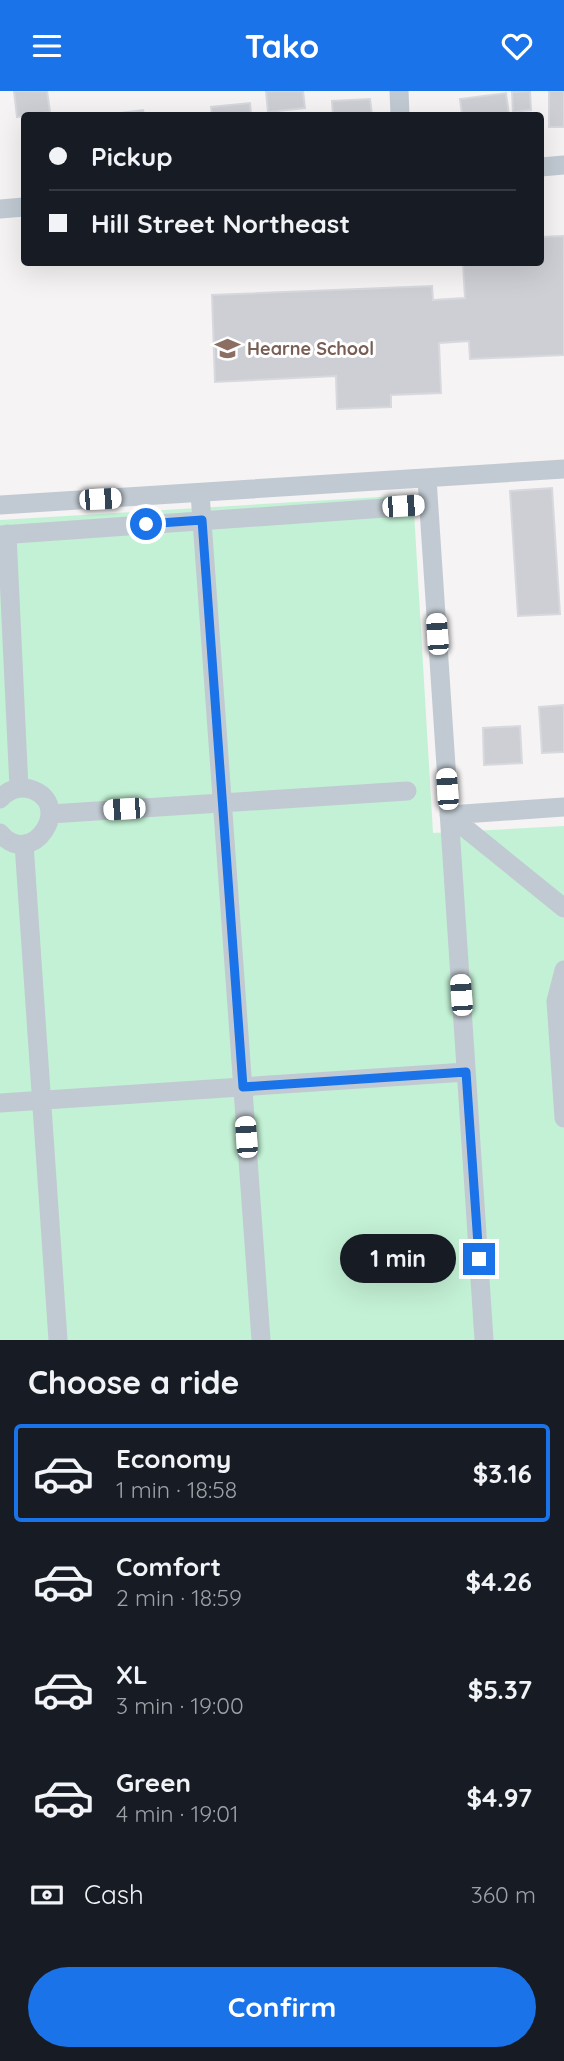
<!DOCTYPE html>
<html lang="en">
<head>
<meta charset="utf-8">
<style>
  :root { --surface:#171b24; --page:#242831; --text:#f1f3f6; --muted:#9ea1a6; --line:#363941; --accent:#1a73e8 }
  body { margin:0; font-family:Quicksand,sans-serif; background:var(--page); color:var(--text); height:100vh; display:flex; flex-direction:column; font-size:26px; white-space:nowrap }
  * { box-sizing:border-box; margin:0 }
  p { font-size:23px; color:var(--muted) }
  .icon { flex:none; width:38px; height:38px; fill:none; stroke:currentColor; stroke-width:2; stroke-linecap:round; stroke-linejoin:round }
  .map { position:relative; height:1249px; overflow:hidden }
  .side { display:flex; flex-direction:column; background:var(--surface); flex:1 }
  .side>* { flex:none }
  .top-card { position:absolute; left:21px; top:21px; width:523px; height:154px; border-radius:7px; box-shadow:0 7px 28px #0002; display:grid; align-content:center; height:154px; padding:0 28px; background:var(--surface) }
  .end { position:absolute; width:32px; height:32px; margin:-16px; border:9px solid #1a73e8; background:#fff; box-shadow:0 0 0 4px #fff }
  .from { border-radius:50% }
  .bubble { position:absolute; height:49px; border-radius:24px; background:var(--surface); box-shadow:0 7px 28px #0002; font-size:23px; font-weight:700; line-height:49px; text-align:center }
  .car { position:absolute; width:21px; height:42px; margin:-21px -10px; border-radius:9px; box-shadow:0 0 5px 2px #0007; background:linear-gradient(#fff 24%,#345 0 40%,#fff 0 76%,#345 0 86%,#fff 0) }
  .top-card b { display:flex; align-items:center; gap:24px; height:66px; font-size:26px }
  .top-card b+b { border-top:2px solid var(--line) }
  .top-card i { width:18px; height:18px; background:var(--text) }
  ul { padding:0; list-style:none }
  li { display:flex; align-items:center; gap:21px; height:98px; margin:0 14px 10px; padding:0 14px; border:4px solid transparent; border-radius:7px }
  li div { flex:1 }
  li b { display:block; font-size:26px }
  li em { font-style:normal; font-weight:700 }
  li.current { border-color:var(--accent) }
  li>.icon { width:63px; height:63px; stroke-width:1.5 }
  h2 { padding:0 28px; font-size:32px; line-height:84px }
  .pay { display:flex; align-items:center; gap:18px; height:77px; padding:0 28px; font-size:26px }
  .pay p { margin-inline-start:auto }
  .button { display:flex; gap:14px; margin-top:auto; padding:14px 28px }
  .button a { flex:1; height:80px; border-radius:42px; background:var(--accent); color:#fff; font-size:28px; font-weight:700; line-height:80px; text-align:center }
  header { display:flex; justify-content:space-between; align-items:center; height:91px; padding:0 28px; background:var(--accent); color:#fff; font-size:32px; font-weight:700 }
  .map>svg:first-child { display:block }
  .green { fill:#c3f1d5 }
  .building { fill:#cdcfd5; stroke:#d7d9de; stroke-width:2 }
  .lines { fill:none; stroke-linecap:round; stroke-linejoin:round }
  .minor { stroke:#c1cad2; stroke-width:19 }
  .route { stroke:#1a73e8; stroke-width:9 }
  .labels { text-anchor:middle; stroke-width:6; stroke-linejoin:round; paint-order:stroke }
  .education-label { font-size:18px; font-weight:bold; fill:#785e54; stroke:#fff; text-anchor:start }
</style>
</head>
<body>
<header><svg class="icon" aria-label="menu" viewBox="0 0 24 24"><path d="M4 6h16M4 12h16M4 18h16"/></svg>Tako<svg class="icon" aria-label="heart" viewBox="0 0 24 24"><path d="M12 20l-8-8c-3-5 5-10 8-4 3-6 11-1 8 4z"/></svg></header>
<div class="map">
<svg width="564" height="1249" viewBox="0 0 564 1249">
  <rect width="100%" height="100%" fill="#f5f3f3"/>
  <path class="green" d="M413,404L433,742L564,735V1249H0V429Z"/>
  <path class="building" d="M14,0H47L50,21L17,26Z
    M266,0H303L305,17L268,21Z
    M530,0L531,19L513,21L512,1Z
    M549,0H564V36H549Z
    M506,2L509,24H450L462,23L460,8Z
    M370,8L372,24H333L332,10Z
    M250,12L251,24H212L211,16Z
    M143,19L144,24H104Z
    M564,145V264L470,268L469,250L439,252L441,302L391,304V316L337,318L336,285L215,291L212,204L432,195L433,209L465,207L463,172H541V146Z
    M552,397L560,523L518,525L510,400Z
    M564,614V661L542,662L539,616Z
    M520,635L522,672L484,674L483,637Z"/>
  <g class="lines">
    <path class="minor" d="M399,0L400,24
      M541,76L564,74
      M0,118L24,116
      M427,388L484,1249
      M200,402L261,1249
      M0,414L564,378
      M7,443L19,697
      M0,444L428,414
      M0,708C8,699 18,695 30,698C76,712 32,780 0,742
      M50,723L407,700
      M449,724L564,817
      M449,724L564,716
      M24,753L58,1249
      M564,879L556,910L564,1027
      M0,1012L466,981"/>
  </g>
  <g class="lines">
    <path class="route" d="M146,433L202,429L243,996L466,981L479,1168"/>
  </g>
  <defs>
    <symbol id="school-bare" viewBox="-9 -9 18 18"><path d="M0-5L7-2L0 1L-7-2ZM-4 1L0 2.5L4 1V4Q0 6-4 4Z" fill="#8d6e63" stroke="#fff" stroke-width="2.5" paint-order="stroke"/></symbol>
  </defs>
  <g fill-rule="evenodd">
    <use href="#school-bare" x="210" y="240" width="35" height="35"/>
  </g>
  <g class="labels">
    <g class="education-label">
      <text x="247" y="264">Hearne School</text>
    </g>
  </g>
</svg>
<i class="end from" style="left:146px;top:433px"></i>
<i class="end" style="left:479px;top:1168px"></i>
<div class="bubble" style="left:340px;top:1143px;width:116px">1 min</div>
<i class="car" style="left:100px;top:408px;rotate:87deg"></i>
<i class="car" style="left:403px;top:415px;rotate:86deg"></i>
<i class="car" style="left:437px;top:543px;rotate:356deg"></i>
<i class="car" style="left:447px;top:698px;rotate:356deg"></i>
<i class="car" style="left:124px;top:718px;rotate:266deg"></i>
<i class="car" style="left:461px;top:904px;rotate:356deg"></i>
<i class="car" style="left:246px;top:1046px;rotate:356deg"></i>
<div class="top-card">
<b><i class="from"></i>Pickup</b>
<b><i></i>Hill Street Northeast</b>
</div>
</div>
<section class="side">
<h2>Choose a ride</h2>
<ul>
<li class="current"><svg class="icon" aria-label="car" viewBox="0 0 24 24"><path d="M5 17H2v-5l4-1 3-4h7l3 4 3 1v5h-3M9 17h6M6 11h13"/><circle cx="7" cy="17" r="2"/><circle cx="17" cy="17" r="2"/></svg><div><b>Economy</b><p>1 min · 18:58</p></div><em>$3.16</em></li>
<li><svg class="icon" aria-label="car" viewBox="0 0 24 24"><path d="M5 17H2v-5l4-1 3-4h7l3 4 3 1v5h-3M9 17h6M6 11h13"/><circle cx="7" cy="17" r="2"/><circle cx="17" cy="17" r="2"/></svg><div><b>Comfort</b><p>2 min · 18:59</p></div><em>$4.26</em></li>
<li><svg class="icon" aria-label="car" viewBox="0 0 24 24"><path d="M5 17H2v-5l4-1 3-4h7l3 4 3 1v5h-3M9 17h6M6 11h13"/><circle cx="7" cy="17" r="2"/><circle cx="17" cy="17" r="2"/></svg><div><b>XL</b><p>3 min · 19:00</p></div><em>$5.37</em></li>
<li><svg class="icon" aria-label="car" viewBox="0 0 24 24"><path d="M5 17H2v-5l4-1 3-4h7l3 4 3 1v5h-3M9 17h6M6 11h13"/><circle cx="7" cy="17" r="2"/><circle cx="17" cy="17" r="2"/></svg><div><b>Green</b><p>4 min · 19:01</p></div><em>$4.97</em></li>
</ul>
<div class="pay"><svg class="icon" aria-label="cash" viewBox="0 0 24 24"><path d="M3 7h18v10H3z"/><circle cx="12" cy="12" r="2"/></svg>Cash<p>360 m</p></div>
<div class="button"><a>Confirm</a></div>
</section>
</body>
</html>
